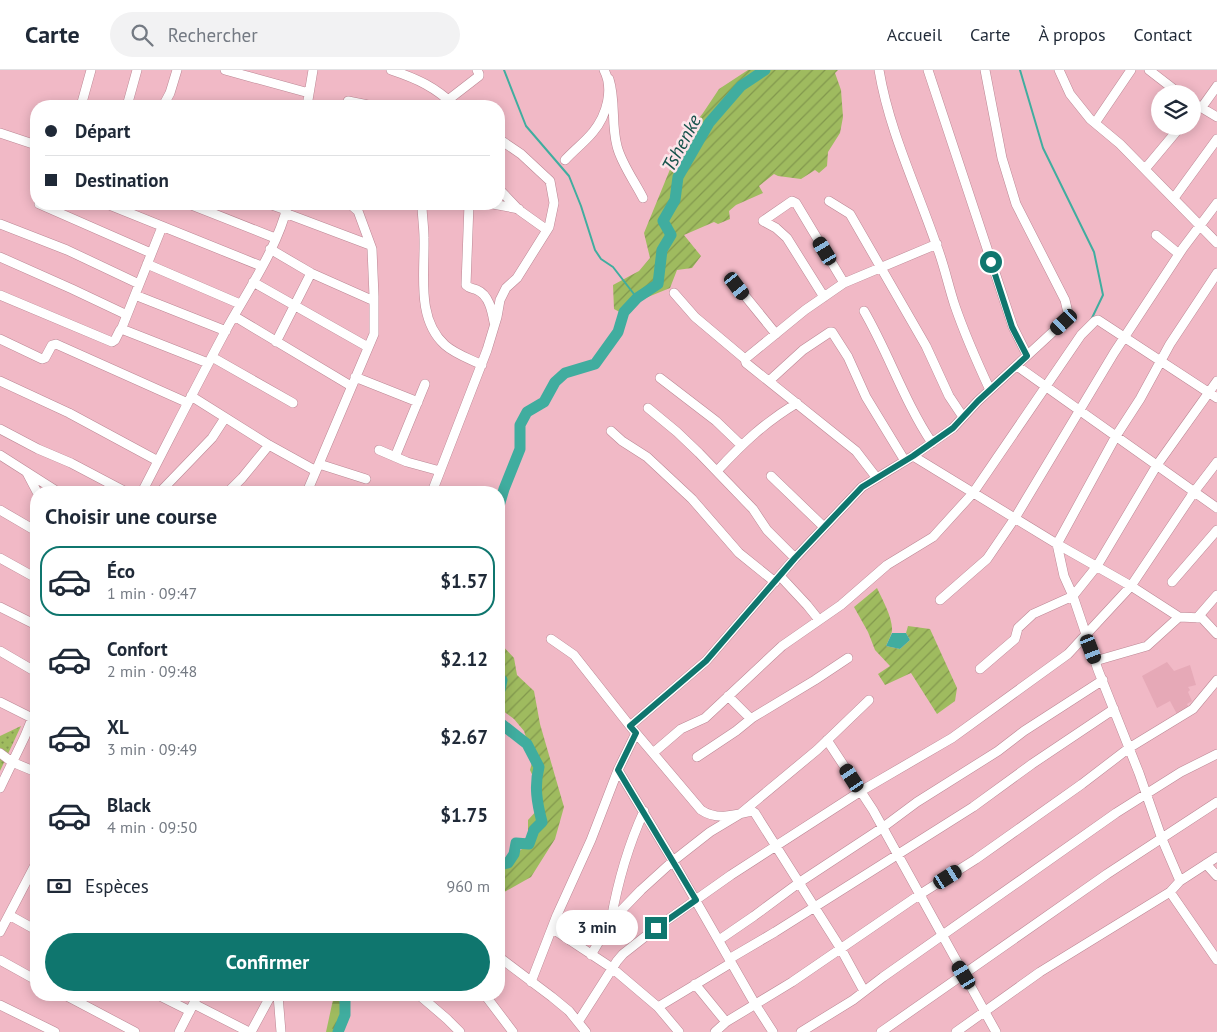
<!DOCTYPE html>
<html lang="fr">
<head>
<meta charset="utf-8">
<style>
  :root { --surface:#fff; --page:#f2f2f3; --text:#1f2937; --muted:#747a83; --line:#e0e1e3; --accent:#0f766e }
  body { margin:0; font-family:"PT Sans",sans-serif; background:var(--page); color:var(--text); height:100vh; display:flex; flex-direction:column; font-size:19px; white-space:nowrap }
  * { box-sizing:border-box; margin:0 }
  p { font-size:16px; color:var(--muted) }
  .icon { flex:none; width:28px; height:28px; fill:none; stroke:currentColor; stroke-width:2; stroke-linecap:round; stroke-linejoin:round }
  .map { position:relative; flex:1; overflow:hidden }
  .panel { position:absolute; left:30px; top:416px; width:475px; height:515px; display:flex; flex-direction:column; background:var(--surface); border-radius:20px; box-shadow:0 2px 12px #0003 }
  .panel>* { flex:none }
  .guide { position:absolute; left:30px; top:30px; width:475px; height:110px; border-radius:20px; box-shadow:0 2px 12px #0003; display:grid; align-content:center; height:110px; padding:0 15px; background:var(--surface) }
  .fabs { position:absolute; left:1151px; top:15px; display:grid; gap:10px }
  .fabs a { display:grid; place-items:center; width:50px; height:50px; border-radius:50%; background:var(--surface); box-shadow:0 2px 12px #0003; font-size:25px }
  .end { position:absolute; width:22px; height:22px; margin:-11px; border:6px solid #0f766e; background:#fff; box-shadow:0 0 0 2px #fff }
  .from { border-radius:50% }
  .bubble { position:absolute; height:35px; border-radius:18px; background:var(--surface); box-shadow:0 2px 12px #0003; font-size:16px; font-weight:700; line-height:35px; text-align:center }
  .car { position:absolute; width:15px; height:30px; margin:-15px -8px; border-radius:6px; box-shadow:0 0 4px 1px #0007; background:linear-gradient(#222 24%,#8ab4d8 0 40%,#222 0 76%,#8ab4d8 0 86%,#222 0) }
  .guide b { display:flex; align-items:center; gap:18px; height:48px; font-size:19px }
  .guide b+b { border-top:1px solid var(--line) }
  .guide i { width:12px; height:12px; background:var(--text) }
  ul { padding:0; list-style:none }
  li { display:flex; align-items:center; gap:15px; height:70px; margin:0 10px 8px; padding:0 5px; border:2px solid transparent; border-radius:20px }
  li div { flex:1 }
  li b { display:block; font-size:19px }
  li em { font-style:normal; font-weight:700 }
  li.active { border-color:var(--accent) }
  li>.icon { width:45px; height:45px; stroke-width:1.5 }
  h2 { padding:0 15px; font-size:22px; line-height:60px }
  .pay { display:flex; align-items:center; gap:12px; height:55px; padding:0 15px; font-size:19px }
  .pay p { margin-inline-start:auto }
  .cta { display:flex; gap:10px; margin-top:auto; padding:10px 15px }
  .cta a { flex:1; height:58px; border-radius:30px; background:var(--accent); color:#fff; font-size:20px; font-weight:700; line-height:58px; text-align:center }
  header { display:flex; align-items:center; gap:30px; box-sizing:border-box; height:70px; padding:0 25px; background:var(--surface); border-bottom:1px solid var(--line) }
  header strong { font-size:24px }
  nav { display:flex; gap:28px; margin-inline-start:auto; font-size:18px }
  .search { width:350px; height:45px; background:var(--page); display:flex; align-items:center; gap:12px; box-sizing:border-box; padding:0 18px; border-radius:28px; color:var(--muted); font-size:19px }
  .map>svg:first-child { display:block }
  .built { fill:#e6a9b7 }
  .grass { fill:url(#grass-dots) }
  .forest { fill:url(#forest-firs) }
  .garden { fill:url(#garden-furrows) }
  .water { fill:#40ad9f }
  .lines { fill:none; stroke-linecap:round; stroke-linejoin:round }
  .stream { stroke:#40ad9f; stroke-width:2 }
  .river { stroke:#40ad9f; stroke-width:11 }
  .minor-casing { stroke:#bb8794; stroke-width:10 }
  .minor { stroke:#fff; stroke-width:9 }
  .route { stroke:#0f766e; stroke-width:6 }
  .labels { text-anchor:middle; stroke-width:5; stroke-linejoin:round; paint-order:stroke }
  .water-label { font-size:19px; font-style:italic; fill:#15524b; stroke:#fce4e9 }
</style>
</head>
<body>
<header>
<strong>Carte</strong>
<div class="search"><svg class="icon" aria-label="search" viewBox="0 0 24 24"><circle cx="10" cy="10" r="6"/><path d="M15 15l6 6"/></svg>Rechercher</div>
<nav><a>Accueil</a><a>Carte</a><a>À propos</a><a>Contact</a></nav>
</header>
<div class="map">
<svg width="1217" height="962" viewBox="0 0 1217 962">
  <defs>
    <pattern id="grass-dots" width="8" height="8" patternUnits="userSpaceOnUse" patternTransform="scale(1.25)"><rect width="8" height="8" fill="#9fbb5f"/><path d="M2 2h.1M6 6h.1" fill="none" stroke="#82984e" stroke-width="1.8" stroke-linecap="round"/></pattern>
    <pattern id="forest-firs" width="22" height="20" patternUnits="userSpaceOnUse" patternTransform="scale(1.25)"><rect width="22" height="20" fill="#9fbb5f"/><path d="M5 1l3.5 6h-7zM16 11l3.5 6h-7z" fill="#82984e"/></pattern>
    <pattern id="garden-furrows" width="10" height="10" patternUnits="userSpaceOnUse" patternTransform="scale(1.25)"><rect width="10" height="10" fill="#9fbb5f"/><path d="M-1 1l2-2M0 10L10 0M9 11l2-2" fill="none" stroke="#82984e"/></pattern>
  </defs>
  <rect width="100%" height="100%" fill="#f1b9c6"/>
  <path class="built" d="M1167,592L1174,601L1190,595L1196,615L1188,617L1190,620L1188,622L1192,631L1187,634L1190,640L1179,648L1170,631L1157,638L1142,606Z"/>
  <path class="grass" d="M21,656L0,701V666Z"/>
  <path class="forest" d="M334,925H349L341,943L339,962H326Z"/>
  <path class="garden" d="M748,0H838L835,3L841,20L843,47L840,63L828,82L827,96L819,103L815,100L801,109L778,106L774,104L759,116L763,123L736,135L729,141L730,149L718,154L714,152L684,165L701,186L692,198L677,200L670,218L643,229L627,246L614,239L613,215L639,201L650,188L644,163L682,70L703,43L719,19Z
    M877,518C882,529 893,548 892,561C891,566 888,571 886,576L900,579L910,570L906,563L908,556L930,559L957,618L955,631L937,644L911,603L885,615L878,604L890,596L875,580L868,562L854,537Z
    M501,574L514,588L517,605L534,621L540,654L564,737L555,769L531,807L499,825V797H502L522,779L528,765V750L538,739L536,713L530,700L533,689L524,661L514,649L499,638V579Z"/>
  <path class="water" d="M892,563H906L910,570L900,579L886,576Z"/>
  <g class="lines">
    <path class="stream" d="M504,0L526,56L569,106L581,136L595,180L601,189L613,197L637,228
      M1020,0L1043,78L1094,182L1103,225L1091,250"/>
    <path class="river" d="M499,436L504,419L520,379V355L527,342L544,332L555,312L565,303L595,294L618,262L624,242L637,228L658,214L662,180L671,165L663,151L675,130L678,107L709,53L741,16L765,0
      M499,608L502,610L499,624
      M499,652L527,674L539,697C534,716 537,733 542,752L534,760L529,774L516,773L514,784L508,793L499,795
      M338,962L345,945V925"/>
    <defs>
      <path id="minor" d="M225,0L309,23
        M391,0C418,9 435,17 455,36
        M879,0C889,60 916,116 936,174C944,194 948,215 955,236C965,265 977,292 990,320
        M928,0L1013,257L1027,285
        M1059,0L1070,24L1090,49L1120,74L1217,173
        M1149,0L1180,24
        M609,9C616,31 611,54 617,76C621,93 635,112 643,128
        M448,30L479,6V4L477,0
        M348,31L373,36
        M1192,32L1217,47
        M81,36L91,0
        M127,36L137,0
        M163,36L170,23L177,0
        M307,36L313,0
        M1202,37L1217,16
        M1095,53L1131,0
        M0,63L36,75
        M565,90C574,80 585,72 593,62C607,45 614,19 604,0
        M1145,99L1181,56
        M499,119L519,140L547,160
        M1174,128L1217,69
        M829,131L850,144L926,276L949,326L963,347
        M39,134L151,183
        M107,134L261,196
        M189,134L275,168
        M269,134L286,140
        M422,134C422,145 424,157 424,168C425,203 416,249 445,275C455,284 470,289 482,295
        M469,134L466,215C470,219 472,218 477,220C489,225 492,241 494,252
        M493,134L519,139
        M285,143L370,175
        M0,154L67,180L139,214
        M1156,165L1179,184
        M270,179L311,203L374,231
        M0,187L72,219L127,245
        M147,194L240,234
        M253,212L368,277
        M737,216L776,264
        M674,223L695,247L745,289L746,293L856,381L876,407
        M0,225L112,272L115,270L120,260H124L208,293
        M135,225L226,261
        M824,227L787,168L776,158L763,151L792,131L796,133L844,213
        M864,241C889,284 904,331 932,373
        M234,246L351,316
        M121,260L162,157
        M0,269L42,289L45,288L52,275L56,274L188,333
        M276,272L311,203
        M212,287L293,333
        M745,289L805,240L844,213L937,174
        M1017,296L1217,438
        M355,307L418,332
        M660,308L716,351L741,375
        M0,311L69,343L158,391
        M769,311L803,280L830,262H832L848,287L866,327L905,391
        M191,326L269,375L316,401
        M648,338L677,362L699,383L753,439L767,460L795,488
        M0,359L38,379L71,393L126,422
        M611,361L622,371L647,387L692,429L739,483L775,512
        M379,380L407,392L440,401
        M0,385L58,422
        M913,386L1057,474L1131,516L1179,547L1202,548L1217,564
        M395,387L425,314
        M319,394L366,409
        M717,401C743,373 764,353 797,333
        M27,403L37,422
        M771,406L824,457
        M142,422C170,368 197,314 226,260C248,220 277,179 288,134
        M160,422L212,368L225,348
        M228,422L242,408L269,375
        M307,422L374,264V226L372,179L358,141L350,134
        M432,422L487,280L497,247L500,230L506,218L517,208L549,157L554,133L550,111L521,84L499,69
        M0,440L36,461
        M0,488L36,508
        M780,506L807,535L819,550
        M1172,512L1217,460
        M940,530L987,489L1015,448L1114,283L1183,178L1217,133
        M0,537L36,555
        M1197,548L1217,525
        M551,569L574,585L630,656L701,740C717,751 735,745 752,741L755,743L841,879L864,921
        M0,581L36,602
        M1095,591L1147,576L1179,547
        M980,599L1015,569L1018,558L1033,544L1073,526L1097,496L1157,395L1217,311
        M728,626L748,646L752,648L815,610L848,588
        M0,632L32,648
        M630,656L706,591L795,488L862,417L913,386L953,358L978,331L1069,247L1065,230L1016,134L1002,88L985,0
        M827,670L873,740L996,962
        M0,683L12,692L36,702
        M653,683L681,659L705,648L782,576L841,535L887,495L933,467L973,423L1081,265L1095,251L1098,250L1217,328
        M697,687L736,661L752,648
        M618,700L673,791L755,934L773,962
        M0,718L25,666L36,639
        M1206,794L1217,806
        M1180,811L1162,769L1139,703L1098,600L1073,526L1064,506L1057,474L1116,366L1140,329L1170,274L1217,203
        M1170,822L1217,890
        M9,845L36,860
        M611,850C618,811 627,778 644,741
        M553,859L612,898L658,937L679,962
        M0,862L36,793
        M719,870L754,846L800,812L882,758L917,732L998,681L1024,661L1103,610
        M591,885L611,851L641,820L673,791L710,762L740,744L817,680L869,630
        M499,887L552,927L569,941L586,962
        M729,889L775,862L973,737L1032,694L1114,639
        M0,890L36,910
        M531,912L557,845L591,770L618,700L636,663
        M695,914L726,952
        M65,925L135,962
        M158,925L190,941
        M278,925L281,962
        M419,925L447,949L460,962
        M485,925L513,962
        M194,934L249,962
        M0,935L55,962
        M658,937L731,893
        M578,952L617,891L623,884L656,858L731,805L861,721L952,668L1068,584L1131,516L1194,422L1217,392
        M179,962L198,925
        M251,962L271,925
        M715,962L726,952L792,912L919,825L976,789L1082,714L1129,678L1193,639L1217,610
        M801,962L853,930L883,907L1116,743L1181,702L1217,684
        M881,962L1107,804L1217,732
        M956,962L1040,902L1170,822L1180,811L1217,787"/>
    </defs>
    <use href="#minor" class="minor-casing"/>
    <use href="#minor" class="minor"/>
  </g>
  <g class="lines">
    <path class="route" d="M656,858L696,830L618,700L636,663L630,656L706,591L795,488L862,417L913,386L953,358L978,331L1027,286L1012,257L991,192"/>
  </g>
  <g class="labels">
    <g class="water-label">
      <text transform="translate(681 73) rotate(-62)" y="7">Tshenke</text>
    </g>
  </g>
</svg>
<div class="fabs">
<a><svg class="icon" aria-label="layers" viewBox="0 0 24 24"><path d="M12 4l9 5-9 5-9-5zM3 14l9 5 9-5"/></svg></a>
</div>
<i class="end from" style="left:991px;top:192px"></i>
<i class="end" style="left:656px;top:858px"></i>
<div class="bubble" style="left:556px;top:840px;width:82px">3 min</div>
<i class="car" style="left:825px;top:181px;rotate:329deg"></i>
<i class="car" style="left:737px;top:216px;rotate:143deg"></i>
<i class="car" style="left:1064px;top:252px;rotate:227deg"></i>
<i class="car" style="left:1091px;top:579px;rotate:159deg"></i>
<i class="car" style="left:852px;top:708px;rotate:327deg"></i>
<i class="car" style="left:948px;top:807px;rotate:58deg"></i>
<i class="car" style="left:964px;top:905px;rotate:329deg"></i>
<div class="guide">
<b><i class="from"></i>Départ</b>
<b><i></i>Destination</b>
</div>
<section class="panel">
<h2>Choisir une course</h2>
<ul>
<li class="active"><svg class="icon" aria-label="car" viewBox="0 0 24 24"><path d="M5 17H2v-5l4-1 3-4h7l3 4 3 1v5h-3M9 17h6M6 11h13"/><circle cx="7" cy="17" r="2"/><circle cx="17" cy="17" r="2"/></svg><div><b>Éco</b><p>1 min · 09:47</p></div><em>$1.57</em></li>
<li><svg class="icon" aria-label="car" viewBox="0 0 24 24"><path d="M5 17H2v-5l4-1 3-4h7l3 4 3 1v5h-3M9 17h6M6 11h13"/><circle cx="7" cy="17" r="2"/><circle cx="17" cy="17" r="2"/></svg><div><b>Confort</b><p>2 min · 09:48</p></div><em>$2.12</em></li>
<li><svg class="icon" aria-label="car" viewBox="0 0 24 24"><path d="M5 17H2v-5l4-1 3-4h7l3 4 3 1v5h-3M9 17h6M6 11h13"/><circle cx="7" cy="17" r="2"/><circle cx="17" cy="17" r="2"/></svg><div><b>XL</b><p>3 min · 09:49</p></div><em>$2.67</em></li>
<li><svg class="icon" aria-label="car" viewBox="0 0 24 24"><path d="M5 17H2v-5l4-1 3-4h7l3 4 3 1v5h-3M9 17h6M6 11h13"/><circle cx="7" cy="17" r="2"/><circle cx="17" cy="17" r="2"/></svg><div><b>Black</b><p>4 min · 09:50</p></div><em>$1.75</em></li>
</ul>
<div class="pay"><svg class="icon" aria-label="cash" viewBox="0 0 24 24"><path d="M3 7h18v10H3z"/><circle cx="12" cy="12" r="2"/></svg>Espèces<p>960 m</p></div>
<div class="cta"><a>Confirmer</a></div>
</section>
</div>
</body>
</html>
